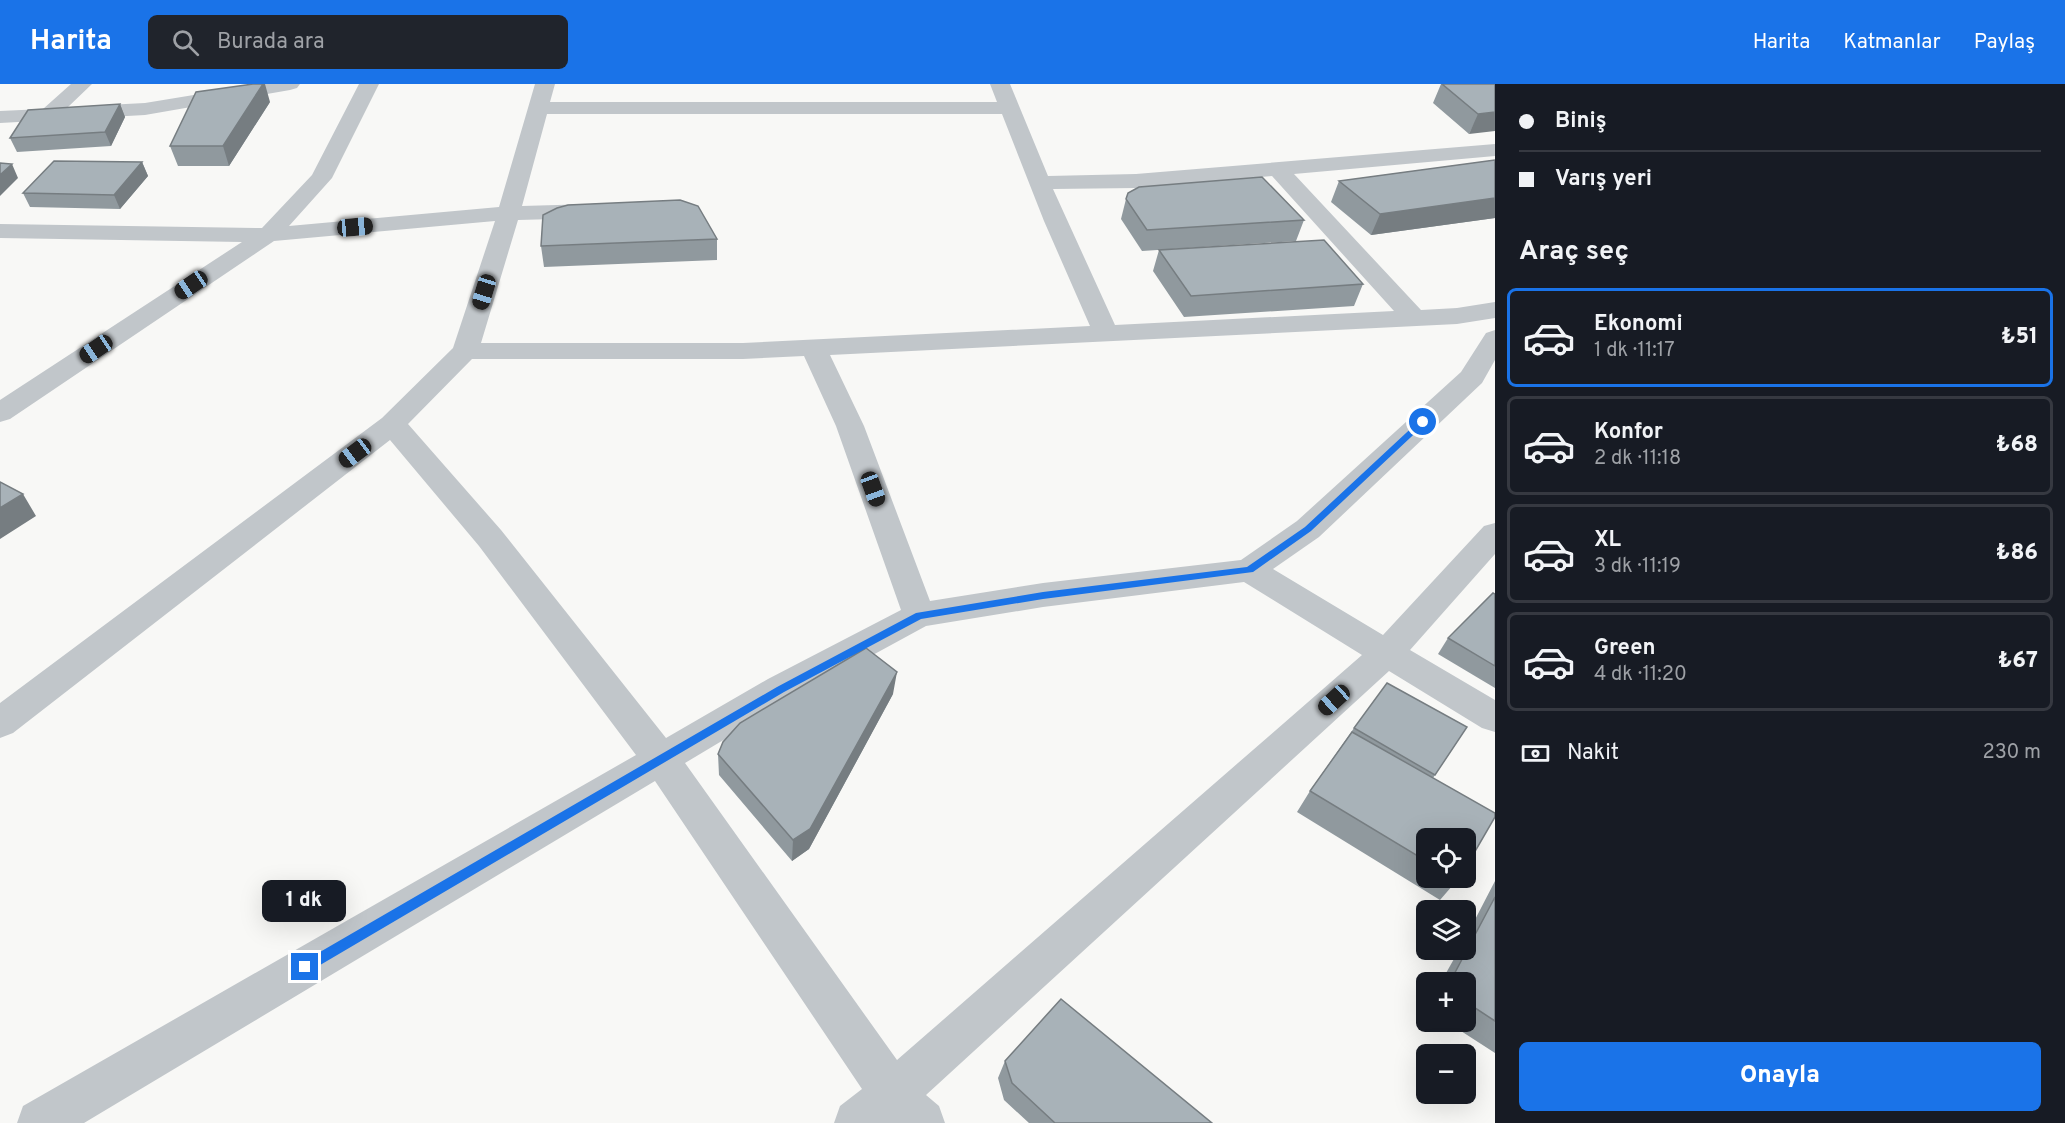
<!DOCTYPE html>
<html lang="tr">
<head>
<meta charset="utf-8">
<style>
  :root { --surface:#171b24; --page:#20242c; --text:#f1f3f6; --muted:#9ea1a6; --line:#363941; --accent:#1a73e8 }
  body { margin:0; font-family:Overpass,sans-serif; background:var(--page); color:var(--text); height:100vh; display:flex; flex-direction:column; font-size:22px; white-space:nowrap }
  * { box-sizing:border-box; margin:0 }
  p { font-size:20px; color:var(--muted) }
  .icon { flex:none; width:33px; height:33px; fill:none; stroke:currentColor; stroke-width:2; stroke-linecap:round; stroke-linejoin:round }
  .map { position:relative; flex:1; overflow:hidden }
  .details { display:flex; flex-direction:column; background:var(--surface); width:570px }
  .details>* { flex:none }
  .hud { display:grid; align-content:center; height:132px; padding:0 24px; background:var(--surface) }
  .controls { position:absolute; left:1416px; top:744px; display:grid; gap:12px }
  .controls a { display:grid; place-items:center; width:60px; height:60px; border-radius:9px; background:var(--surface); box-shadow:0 6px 24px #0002; font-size:30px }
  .end { position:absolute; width:27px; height:27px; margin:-14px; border:8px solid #1a73e8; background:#fff; box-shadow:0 0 0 3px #fff }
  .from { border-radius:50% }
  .bubble { position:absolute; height:42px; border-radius:9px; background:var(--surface); box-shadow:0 6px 24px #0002; font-size:20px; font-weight:800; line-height:42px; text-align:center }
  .car { position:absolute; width:18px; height:36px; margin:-18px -9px; border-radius:8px; box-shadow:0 0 4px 2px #0007; background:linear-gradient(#222 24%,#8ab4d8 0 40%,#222 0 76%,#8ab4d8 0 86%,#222 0) }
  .hud b { display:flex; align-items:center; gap:21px; height:57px; font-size:22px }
  .hud b+b { border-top:2px solid var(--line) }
  .hud i { width:15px; height:15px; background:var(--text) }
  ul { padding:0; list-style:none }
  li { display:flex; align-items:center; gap:18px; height:99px; margin:0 12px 9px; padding:0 12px; border:3px solid var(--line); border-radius:9px }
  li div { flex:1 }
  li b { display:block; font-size:22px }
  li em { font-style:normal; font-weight:800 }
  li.active { border-color:var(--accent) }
  li>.icon { width:54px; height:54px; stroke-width:1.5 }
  h2 { padding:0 24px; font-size:27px; line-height:72px }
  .pay { display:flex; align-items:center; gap:15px; height:66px; padding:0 24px; font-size:22px }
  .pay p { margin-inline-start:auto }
  .primary-button { display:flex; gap:12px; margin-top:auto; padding:12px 24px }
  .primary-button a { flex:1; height:69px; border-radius:9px; background:var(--accent); color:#fff; font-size:24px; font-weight:800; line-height:69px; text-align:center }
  header { display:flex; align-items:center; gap:36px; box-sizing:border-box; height:84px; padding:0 30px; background:var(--accent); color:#fff }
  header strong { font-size:28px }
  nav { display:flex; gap:33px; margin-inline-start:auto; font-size:21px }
  .search { width:420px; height:54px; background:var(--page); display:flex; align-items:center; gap:15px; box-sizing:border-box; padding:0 21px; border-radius:9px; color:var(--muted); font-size:22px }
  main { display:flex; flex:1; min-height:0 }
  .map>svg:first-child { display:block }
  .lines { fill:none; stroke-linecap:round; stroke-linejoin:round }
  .minor { fill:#c1c6ca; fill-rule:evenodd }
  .wall { fill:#90999e }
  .shaded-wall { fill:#767d81 }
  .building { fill:#a8b2b8; stroke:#767d81; stroke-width:1.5 }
  .route { fill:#1a73e8 }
</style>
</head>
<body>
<header>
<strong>Harita</strong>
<div class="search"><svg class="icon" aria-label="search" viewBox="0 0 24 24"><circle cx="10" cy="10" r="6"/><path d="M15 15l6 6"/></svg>Burada ara</div>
<nav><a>Harita</a><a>Katmanlar</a><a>Paylaş</a></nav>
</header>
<main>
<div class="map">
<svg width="1495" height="1039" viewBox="0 0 1495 1039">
  <rect width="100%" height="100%" fill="#f8f8f6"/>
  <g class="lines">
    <path class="minor" d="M71,0H92L68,23L145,19L260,0H300L297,4L290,6L145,31L0,39V27L43,25Z
      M359,0H379L332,94L289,142L499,123L535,0H555L550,18H997L990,0H1010L1048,92L1136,90L1495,60V72L1294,90L1421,226L1457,224L1495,218V234L1457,240L830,271L864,342L930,517L1043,499L1241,476L1297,437L1461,288L1486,249L1495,246V276L1482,299L1319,453L1273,485L1383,551L1484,442L1495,439V470L1410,566L1495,616V648L1482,644L1389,587L926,1011L939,1022L945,1039H834L840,1022L862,1005L655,697L84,1039H17L23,1022L636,671L479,462L390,356L13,649L0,654V619L382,334L453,264L495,137L274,157L10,335L0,338V316L242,158L0,154V140L262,144L312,91ZM547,30H1002L1044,137L1090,242L743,259H481L518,136L592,134L600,132L603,127L600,122L592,120L522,122ZM1272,92L1394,227L1115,241L1053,105L1136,104ZM804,272L836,342L901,526L768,595L666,654L501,446L408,340L472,275H743ZM1244,498L1362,571L897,976L685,679L792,615L926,542L1043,523Z"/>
  </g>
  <path class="wall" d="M1441,0H1495L1469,50L1433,19Z
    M270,18L229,82H178L170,62Z
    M120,20L125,33L111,62L17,68L10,54Z
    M1495,76V134L1371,151L1331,118L1339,97Z
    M142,78L148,92L120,125L30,123L23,109Z
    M1126,115L1304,136L1296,157L1142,167L1121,135Z
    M717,155V176L544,183L541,162Z
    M1159,166L1363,200L1354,222L1184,233L1153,187Z
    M1495,510V604L1438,570L1448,554Z
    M893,610L809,765L792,777L719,691L718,670Z
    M1467,643L1433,694L1426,754V794H1459L1440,816L1297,728L1310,707L1354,644Z
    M1495,797V969L1447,938H1466V898H1441L1459,866H1466V853Z
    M1005,977L1212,1039H1029L1004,1016L998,994Z"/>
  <path class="shaded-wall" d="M263,0H265L270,18L229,82L223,62Z
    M120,20L125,33L111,62L105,48Z
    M1495,28V47L1469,50L1478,30Z
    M142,78L148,92L120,125L114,111Z
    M12,80L18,94L0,112V91Z
    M1495,114V134L1371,151L1380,130Z
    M23,410L36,432L0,455V424Z
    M897,588L893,610L809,765L792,777L793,756Z"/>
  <path class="building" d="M253,0H263L223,62H170L196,8Z
    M1442,0H1495V28L1478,30Z
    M120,20L105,48L10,54L28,26Z
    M1495,76V114L1380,130L1339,97Z
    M54,77L142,78L114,111L23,109Z
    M0,79L12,80L0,91Z
    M1262,93L1304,136L1147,146L1126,115L1128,109L1139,103Z
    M680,116L698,122L717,155L541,162L543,131L557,124L568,121Z
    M1324,156L1363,200L1191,212L1159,166Z
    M0,398L23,410L0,424Z
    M1493,509L1495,510V582L1448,554Z
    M866,564L897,588L810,745L793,756L718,670L723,658L740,639Z
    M1387,599L1467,643L1435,691L1354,644Z
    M1352,648L1495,729V733L1466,783V754H1426V777L1310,707Z
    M1495,813V937L1466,918V898H1450Z
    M1061,915L1212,1039H1055L1012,999L1005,977Z"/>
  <path class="route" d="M1420,336L1427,338L1311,447L1253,488L1043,515L921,535L784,608L310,887H301L299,883L301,879L777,603L916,529L1043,508L1247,483L1305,443Z"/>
</svg>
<div class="controls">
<a><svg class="icon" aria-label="locate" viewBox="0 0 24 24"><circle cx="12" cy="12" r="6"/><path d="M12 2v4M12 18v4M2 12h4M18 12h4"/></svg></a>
<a><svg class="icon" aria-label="layers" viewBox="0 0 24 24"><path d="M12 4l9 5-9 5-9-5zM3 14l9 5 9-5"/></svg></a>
<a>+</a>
<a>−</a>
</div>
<i class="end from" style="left:1423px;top:338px"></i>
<i class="end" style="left:305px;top:883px"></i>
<div class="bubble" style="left:262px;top:796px;width:84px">1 dk</div>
<i class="car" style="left:355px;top:143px;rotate:85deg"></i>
<i class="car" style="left:191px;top:201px;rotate:236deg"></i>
<i class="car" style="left:484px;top:208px;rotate:197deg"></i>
<i class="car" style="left:96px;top:265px;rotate:236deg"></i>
<i class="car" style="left:355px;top:369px;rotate:233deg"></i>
<i class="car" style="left:873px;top:405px;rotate:160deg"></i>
<i class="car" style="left:1334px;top:616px;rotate:228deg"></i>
</div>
<section class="details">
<div class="hud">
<b><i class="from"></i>Biniş</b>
<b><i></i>Varış yeri</b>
</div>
<h2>Araç seç</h2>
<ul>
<li class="active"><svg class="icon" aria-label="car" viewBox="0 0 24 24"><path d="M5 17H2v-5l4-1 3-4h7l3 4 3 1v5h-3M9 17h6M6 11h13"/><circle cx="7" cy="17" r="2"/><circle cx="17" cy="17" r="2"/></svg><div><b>Ekonomi</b><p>1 dk · 11:17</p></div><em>₺51</em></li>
<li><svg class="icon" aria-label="car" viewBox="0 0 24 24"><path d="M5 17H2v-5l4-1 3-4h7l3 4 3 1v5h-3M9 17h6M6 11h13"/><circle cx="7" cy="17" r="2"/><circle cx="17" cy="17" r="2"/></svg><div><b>Konfor</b><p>2 dk · 11:18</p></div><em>₺68</em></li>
<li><svg class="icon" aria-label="car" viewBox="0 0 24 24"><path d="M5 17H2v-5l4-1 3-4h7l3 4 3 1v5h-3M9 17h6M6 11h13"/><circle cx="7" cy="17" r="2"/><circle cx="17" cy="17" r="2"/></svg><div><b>XL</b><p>3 dk · 11:19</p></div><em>₺86</em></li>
<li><svg class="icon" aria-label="car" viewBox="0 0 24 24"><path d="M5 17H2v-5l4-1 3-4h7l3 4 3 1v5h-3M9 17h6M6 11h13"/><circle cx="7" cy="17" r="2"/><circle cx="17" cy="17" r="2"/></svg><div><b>Green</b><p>4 dk · 11:20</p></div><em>₺67</em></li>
</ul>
<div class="pay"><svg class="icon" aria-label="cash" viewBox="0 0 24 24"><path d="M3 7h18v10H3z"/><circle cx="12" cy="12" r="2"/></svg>Nakit<p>230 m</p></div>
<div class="primary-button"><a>Onayla</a></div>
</section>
</main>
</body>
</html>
